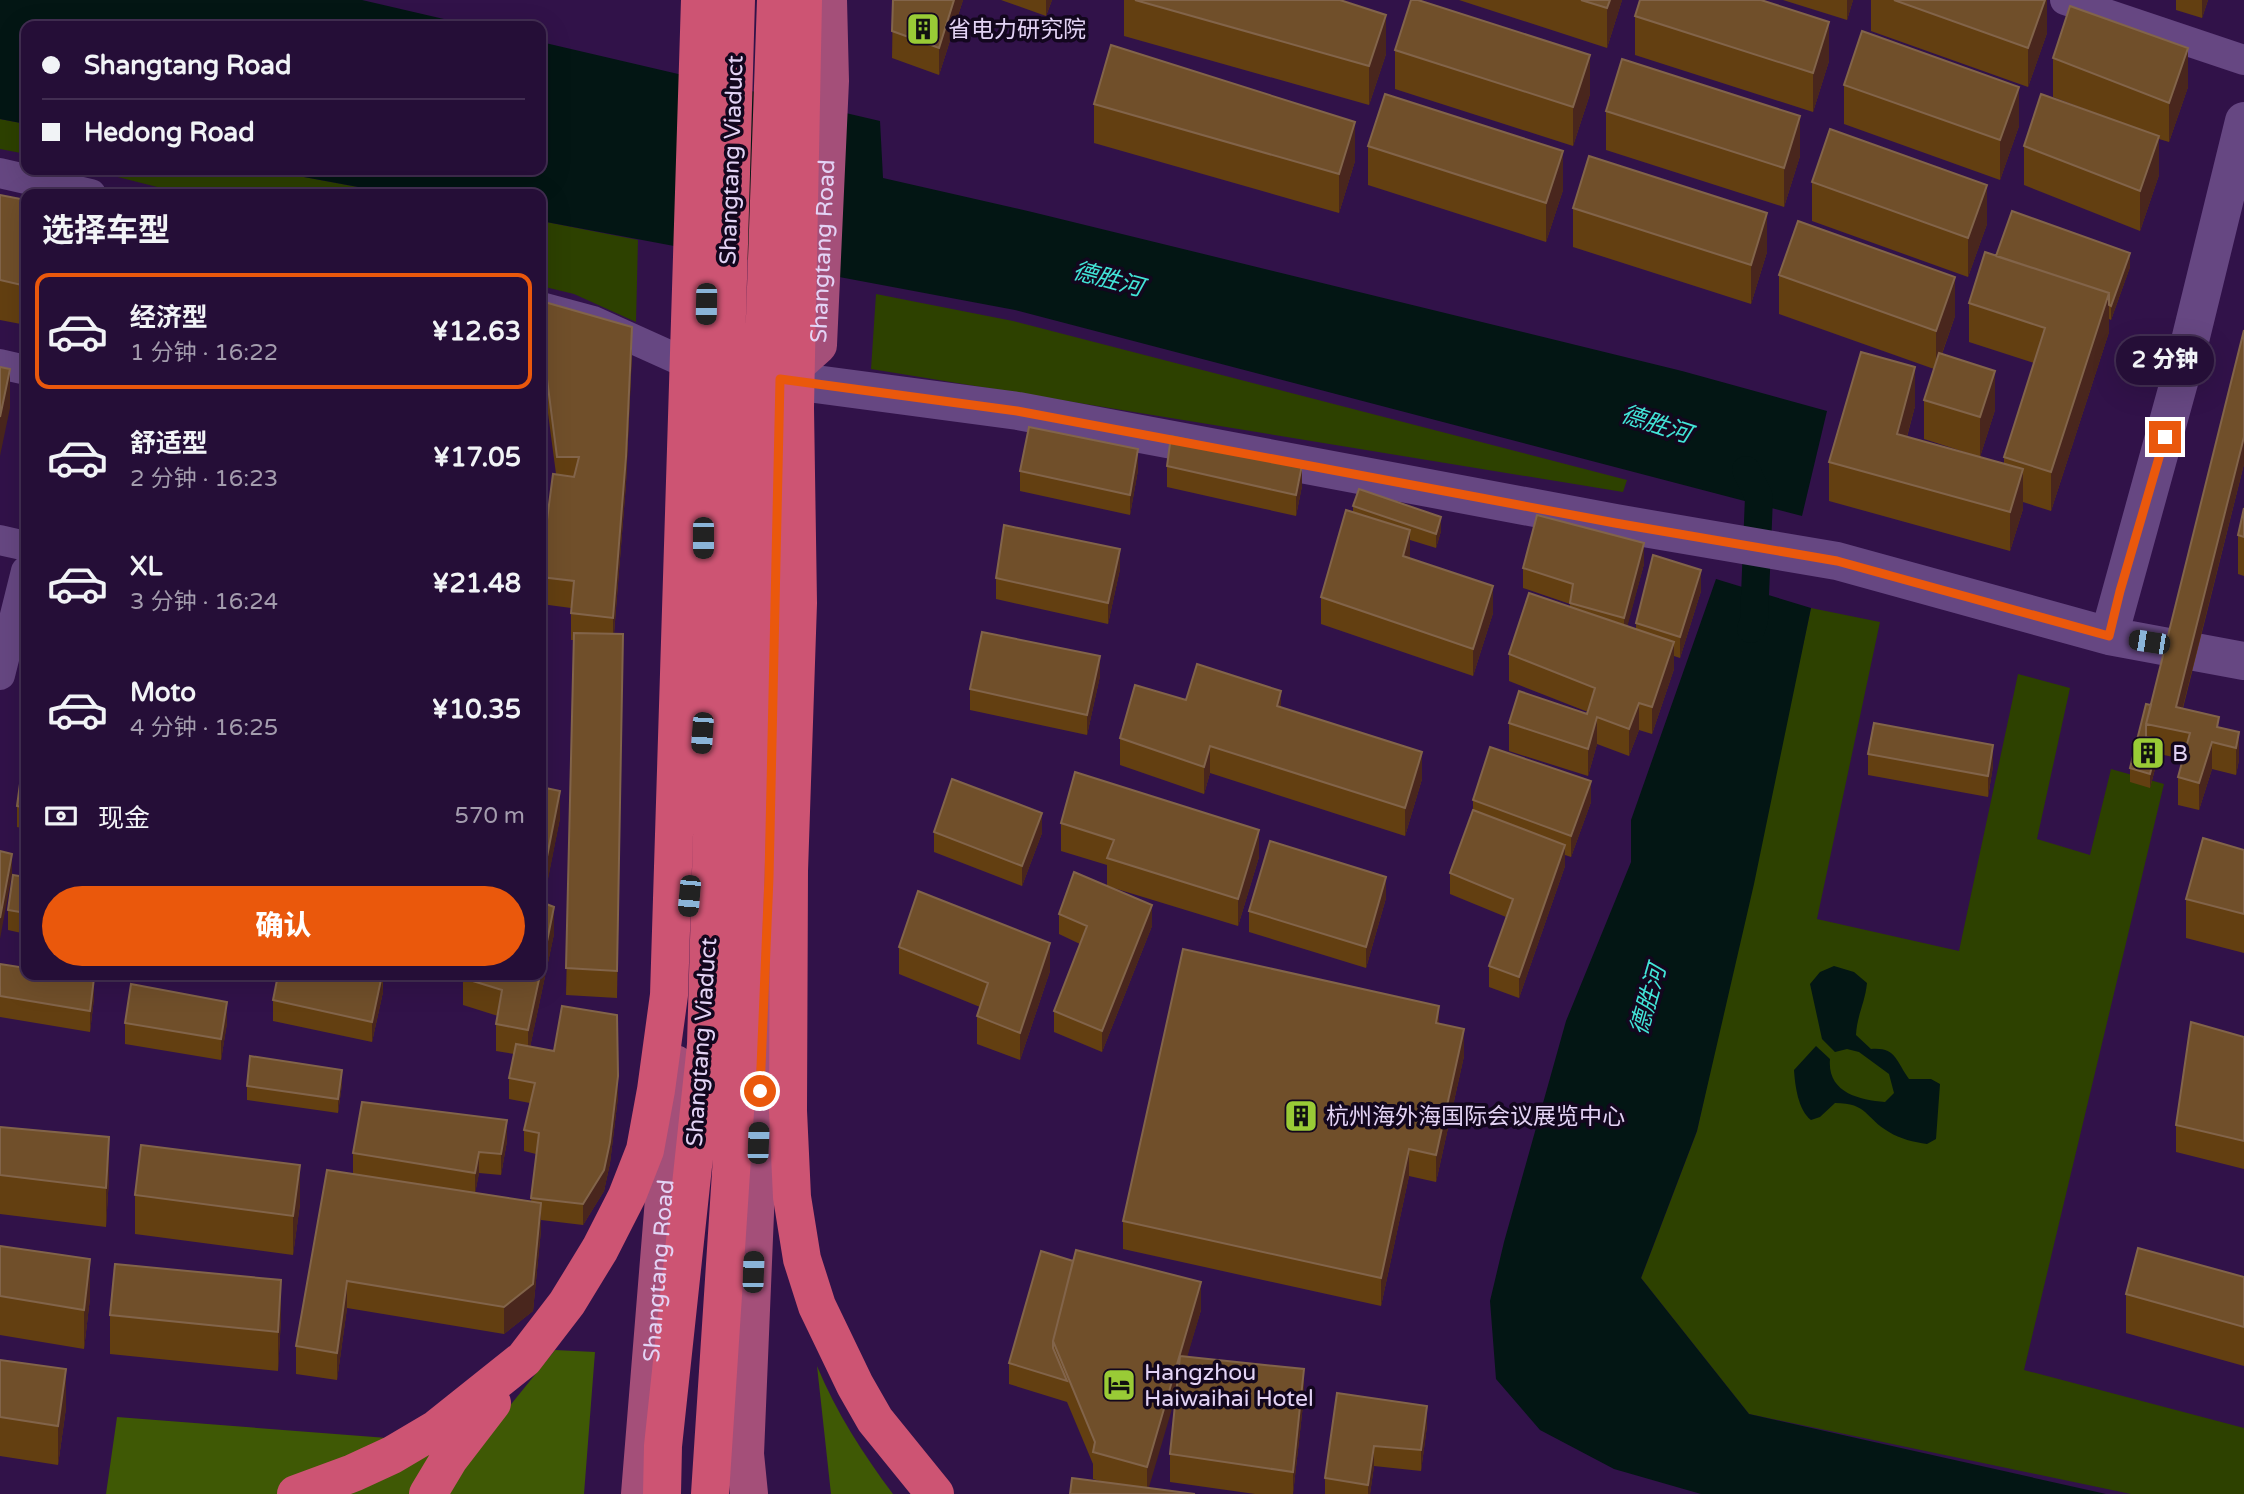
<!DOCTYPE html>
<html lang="zh">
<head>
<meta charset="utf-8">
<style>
  :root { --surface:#250e37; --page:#2d173f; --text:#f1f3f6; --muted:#a39cad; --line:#422e52; --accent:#ea580c }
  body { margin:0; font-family:"Varela Round","Noto Sans SC",sans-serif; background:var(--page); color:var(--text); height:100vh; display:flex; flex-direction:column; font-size:26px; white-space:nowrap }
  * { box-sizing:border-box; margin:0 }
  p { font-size:23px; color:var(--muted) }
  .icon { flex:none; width:38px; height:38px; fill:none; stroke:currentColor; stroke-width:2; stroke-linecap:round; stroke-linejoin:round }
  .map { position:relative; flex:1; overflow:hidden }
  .sheet { position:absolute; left:21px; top:189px; width:525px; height:791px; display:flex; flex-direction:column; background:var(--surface); border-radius:14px; box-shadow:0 7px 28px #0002,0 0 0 2px var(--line) }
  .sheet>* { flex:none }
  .top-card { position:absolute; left:21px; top:21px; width:525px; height:154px; border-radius:14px; box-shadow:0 7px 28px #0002,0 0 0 2px var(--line); display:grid; align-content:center; height:154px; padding:0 21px; background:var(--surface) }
  .end { position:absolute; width:32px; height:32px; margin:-16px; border:9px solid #ea580c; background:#fff; box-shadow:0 0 0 4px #fff }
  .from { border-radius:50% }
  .bubble { position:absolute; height:49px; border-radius:24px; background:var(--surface); box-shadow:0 7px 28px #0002,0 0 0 2px var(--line); font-size:23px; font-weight:800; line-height:49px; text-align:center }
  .car { position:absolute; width:21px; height:42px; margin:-21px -10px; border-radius:9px; box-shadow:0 0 5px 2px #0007; background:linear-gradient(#222 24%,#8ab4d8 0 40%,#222 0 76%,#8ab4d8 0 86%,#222 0) }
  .top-card b { display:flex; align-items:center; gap:24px; height:66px; font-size:26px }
  .top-card b+b { border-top:2px solid var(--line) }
  .top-card i { width:18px; height:18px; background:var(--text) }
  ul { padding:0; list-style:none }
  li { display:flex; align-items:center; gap:21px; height:116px; margin:0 14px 10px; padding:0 7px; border:4px solid transparent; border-radius:14px }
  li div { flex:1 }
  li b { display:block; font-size:26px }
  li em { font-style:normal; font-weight:800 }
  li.current { border-color:var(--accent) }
  li>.icon { width:63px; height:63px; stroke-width:1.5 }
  h2 { padding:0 21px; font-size:32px; line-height:84px }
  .pay { display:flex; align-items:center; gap:18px; height:77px; padding:0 21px; font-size:26px }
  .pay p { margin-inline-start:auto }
  .action { display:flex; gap:14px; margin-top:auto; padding:14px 21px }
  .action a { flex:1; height:80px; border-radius:42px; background:var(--accent); color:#fff; font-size:28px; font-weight:800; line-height:80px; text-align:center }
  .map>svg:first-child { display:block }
  .green { fill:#2d4100 }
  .forest { fill:#3f5905 }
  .water { fill:#031614 }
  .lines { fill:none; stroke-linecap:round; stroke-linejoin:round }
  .canal { stroke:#031614; stroke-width:28 }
  .street { stroke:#664782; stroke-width:30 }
  .secondary { stroke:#664782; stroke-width:38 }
  .primary { stroke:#a44f79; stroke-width:38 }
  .highway { stroke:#cd5473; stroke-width:38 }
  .wall { fill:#633f11 }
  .shaded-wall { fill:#49261d }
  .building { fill:#704f2a; stroke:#82644a; stroke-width:2 }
  .route { stroke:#ea580c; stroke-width:9 }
  .labels { text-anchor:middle; stroke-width:7; stroke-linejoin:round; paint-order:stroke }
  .poi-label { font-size:23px; fill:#e3d3f5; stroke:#13071e; text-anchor:start }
  .street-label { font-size:23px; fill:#e3d3f5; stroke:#13071e }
  .water-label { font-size:24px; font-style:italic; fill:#42e4d7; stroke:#13071e }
</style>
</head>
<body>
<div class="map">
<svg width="2244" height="1494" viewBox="0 0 2244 1494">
  <rect width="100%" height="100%" fill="#311249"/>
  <path class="green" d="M0,119L26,124V154L0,149Z
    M90,170H266L396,194H185Z
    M541,221L638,240L636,322L574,294L541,286Z
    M876,294L1013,321L1627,480L1623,492L871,369Z
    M1811,608L1880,622L1817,919L1959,951L2018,674L2070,688L2037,839L2090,855L2111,769L2164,784L2024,1370L2244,1428V1494H2131L1749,1414L1641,1278L1697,1131Z"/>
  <path class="forest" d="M555,1350L595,1352L584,1494H106L117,1417L478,1445Z
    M817,1366C836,1412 863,1454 893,1494H831Z"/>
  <path class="water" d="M0,0H362L474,26H26V124L0,119Z
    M541,42L880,121L883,178L1032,212L1682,371L1827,411L1802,516L1015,310L541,221V194H396L266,170H541Z
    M1716,579L1811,608L1754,884L1697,1131L1641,1278L1749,1414L2106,1494H1701L1614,1469L1540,1430L1496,1379L1490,1301L1504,1242L1566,1021L1631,862V820Z
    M1834,966L1854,972L1867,983C1865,1003 1857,1015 1856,1035L1871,1049C1896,1047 1896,1061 1909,1079H1931L1940,1084L1936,1139L1927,1144C1914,1142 1900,1139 1889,1132C1865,1118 1868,1103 1835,1103L1820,1117L1811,1120C1798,1110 1795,1085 1794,1070L1816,1046L1830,1059C1827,1092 1858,1100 1885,1102L1894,1093L1889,1074L1859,1052L1847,1049L1835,1052L1822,1039L1810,984L1820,972Z"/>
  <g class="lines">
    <path class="canal" d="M1746,470L1759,497L1754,620L1751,629"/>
    <path class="street" d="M2065,0L2244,60
      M0,173L91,194
      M541,307L593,321L704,371
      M0,364L26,370
      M0,540L26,546
      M0,675L26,571"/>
    <path class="secondary" d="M763,377L1018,411L1615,523L1837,561L2109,636L2244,661
      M2109,636L2186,357L2244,121"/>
    <g class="primary">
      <path id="s1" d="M780,383V379L818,345L830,81L828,0"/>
      <path id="s2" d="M640,1494L675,1064"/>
      <path d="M749,1494L745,1454L769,877L777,506"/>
    </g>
    <path class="highway" d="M803,0L795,408L798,603L789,871L788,1111L792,1197L802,1259L817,1306L855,1385L875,1420L935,1494
      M296,1494L353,1473L392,1455L436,1429L524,1359L567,1303L600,1249L627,1196L645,1150L656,1090L669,995L700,0
      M428,1494L449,1459L492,1403
      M662,1494L663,1446L706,1045L736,0
      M710,1494L740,1035L776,0"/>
  </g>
  <path class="wall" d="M893,0H963L939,75L892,58Z
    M1001,0H1052L1046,16Z
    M1124,0H1340L1386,54L1369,105L1124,36Z
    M1459,0H1622L1607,48Z
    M1783,0H1853L1847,20Z
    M1871,0H2047V33L2028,87L1871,31Z
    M2176,0H2208L2202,18L2176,10Z
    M1635,16L1829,61L1813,112L1635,55Z
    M1395,50L1590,94L1573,146L1395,89Z
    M2053,58L2188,87L2169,142L2159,139V175L2140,231L2024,185V146L2095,113L2053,97Z
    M1844,85L2019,126L2000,180L1844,124Z
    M1094,104L1355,161L1339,213L1094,143Z
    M1606,111L1800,156L1784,207L1606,150Z
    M1368,146L1563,190L1546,242L1368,185Z
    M1812,182L1987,224L1968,277L1812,221Z
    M0,195L26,200V325L0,320Z
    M1573,208L1767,252L1751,304L1573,247Z
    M1996,256L2130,267L2111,320L2109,319V332L2051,511L2023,502V509L2010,551L1829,501V462L1915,406L1907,437L2004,464V457L2034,363L1969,342V303Z
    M1779,275L1955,316L1942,354L1995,410L1980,457L1924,439V400L1934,369L1779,314Z
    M541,301L632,354L626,484L614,634H623L617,998L566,995L574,640H571V608L541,604V566L556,474L546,398L541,397Z
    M2244,331V464L2183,708L2219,728L2239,732V760L2236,775L2212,769L2199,810L2178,805V777L2183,759L2159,754L2150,788L2130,782V768L2151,705Z
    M1167,466L1302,486L1296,516L1167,487Z
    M1138,470L1130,515L1020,491V471Z
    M1353,506L1441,531L1436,548L1410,540V559L1493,613L1473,676L1321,624V597L1353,512Z
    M2244,508V576L2238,574V535Z
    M1644,564L1627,626L1636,629V623L1701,591L1680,658L1674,656V669L1652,734L1639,730L1629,756L1597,744L1588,776L1509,751V723L1587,714L1588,712L1509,681V654L1570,607V604L1523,588V568Z
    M1120,569L1108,624L996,599V578Z
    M1100,676L1087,735L970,710V689Z
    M1186,700L1281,707L1422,779L1405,836L1210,773L1204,794L1120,765V738Z
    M1868,754L1993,766L1988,797L1868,775Z
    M26,770V829L17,827V806Z
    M541,787L560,818L543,903L554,934L530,1047L618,1097L610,1163L604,1191L583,1225L541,1220V1230L533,1311L504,1334L347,1308L337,1380L296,1374V1346L353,1174V1153L507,1141L501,1175L479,1173L475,1193L531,1201L536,1154L524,1151V1130L530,1103L509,1099V1078L514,1054L496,1051V1024L498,1016L463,1005V978L541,975Z
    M1473,800L1591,802L1571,857L1565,855V866L1519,998L1489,987V966L1506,917L1450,894V873L1473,810Z
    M1061,823L1259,857L1238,926L1107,886V865L1061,851Z
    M934,832L1042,833L1022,886L934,852Z
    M2244,850V953L2186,938V899Z
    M26,877V934L8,930V910Z
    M1386,898L1366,968L1249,932V911Z
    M1059,914L1152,926L1102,1052L1054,1032V1011L1080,944L1059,934Z
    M899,947L1050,971L1020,1060L977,1044V1016L980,1007L899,974Z
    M0,964L94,998L90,1032L0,1017Z
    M383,975V992L372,1042L273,1021V1000Z
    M125,1023H227L221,1060L125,1044Z
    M1439,1024L1464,1056L1436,1182L1409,1176L1381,1306L1123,1249V1221Z
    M2244,1037V1169L2176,1152V1125Z
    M342,1084L338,1113L247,1100V1086Z
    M0,1127L109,1177L106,1227L0,1214Z
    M135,1195L300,1204L293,1255L135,1234Z
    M0,1246L90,1298L84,1349L0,1335Z
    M1041,1251L1201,1310L1187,1356L1304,1396L1293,1494H1255L1170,1482V1454L1176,1393L1148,1488L1106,1483L1093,1479V1464L1067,1402L1009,1384V1363Z
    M2244,1277V1366L2126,1333V1294Z
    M110,1315L281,1319L278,1371L110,1354Z
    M0,1360L66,1408L58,1465L0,1456Z
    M1337,1393L1427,1426L1421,1471L1374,1466L1370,1494H1325V1478Z"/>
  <path class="shaded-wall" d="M954,0H963L939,75V48Z
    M1046,0H1052L1046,16Z
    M1610,0H1622L1607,48V8Z
    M1847,0H1853L1847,20Z
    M2045,0H2047V33L2028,87V48Z
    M2202,0H2208L2202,18Z
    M1386,15V54L1369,105V66Z
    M1829,22V61L1813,112V73Z
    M2188,48V87L2169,142V103Z
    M1590,55V94L1573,146V107Z
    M2019,87V126L2000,180V140Z
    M1800,116V156L1784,207V168Z
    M1355,122V161L1339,213V174Z
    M2159,136V175L2140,231V191Z
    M1563,151V190L1546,242V203Z
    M1987,185V224L1968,277V238Z
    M1767,213V252L1751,304V265Z
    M2130,253V267L2111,320V306Z
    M1955,277V316L1936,370V331Z
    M2109,293V332L2051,511V472Z
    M632,327V354L626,484L613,645V618Z
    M1915,367V406L1897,473V434Z
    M10,369V408L0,456V417Z
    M1995,371V410L1980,457V417Z
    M2244,437V464L2177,730L2176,707Z
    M1138,449V470L1130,515V495Z
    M1302,465V486L1296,516V495Z
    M2023,469V509L2010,551V512Z
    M1441,517V531L1436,548V534Z
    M1410,530V558L1403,583V556Z
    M1644,543V564L1624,639V618Z
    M1120,549V569L1108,624V603Z
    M1701,570V591L1680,658V637Z
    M1493,586V613L1473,676V649Z
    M1674,642V669L1652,734V707Z
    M1100,656V676L1087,735V715Z
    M1281,691V718L1277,706Z
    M1639,703V730L1629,756V729Z
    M1597,717V744L1588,776V749Z
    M2239,732V760L2236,775V748Z
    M2159,739V753L2150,788V774Z
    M2212,742V769L2199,810V783Z
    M1993,745V766L1988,797V776Z
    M1210,746V773L1204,794V767Z
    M1422,752V779L1405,836V808Z
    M1591,781V802L1571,857V836Z
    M560,791V818L541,915V887Z
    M1042,813V833L1022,886V866Z
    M1259,830V857L1238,926V899Z
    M1565,845V866L1519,998V977Z
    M12,854V874L0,939V918Z
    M1386,877V898L1366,968V947Z
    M1152,905V926L1102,1052V1031Z
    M554,907V934L528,1057V1030Z
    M1050,943V971L1020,1060V1033Z
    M382,975L383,992L372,1042V1022Z
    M94,978V998L90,1032V1011Z
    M227,1002V1023L221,1060V1039Z
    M1439,1006V1033L1436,1023Z
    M1464,1029V1056L1436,1182V1155Z
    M342,1070V1084L338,1113V1099Z
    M618,1076V1097L610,1163L604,1191L583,1225V1204Z
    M507,1120V1141L501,1175V1154Z
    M109,1137V1177L106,1227V1188Z
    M1409,1149V1176L1381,1306V1278Z
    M479,1152V1173L475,1194V1173Z
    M300,1165V1204L293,1255V1216Z
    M541,1203V1230L533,1311L504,1334V1307Z
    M90,1259V1298L84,1349V1310Z
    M281,1280V1319L278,1371V1332Z
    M347,1281V1308L337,1380V1353Z
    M1201,1282V1310L1147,1494V1467Z
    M66,1369V1408L58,1465V1426Z
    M1304,1369V1396L1293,1494V1472Z
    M1427,1406V1426L1421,1471V1450Z
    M1374,1446V1466L1370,1494H1368V1485Z"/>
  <path class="building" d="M893,0H954L939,48L892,31Z
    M1135,0H1340L1386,15L1369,66Z
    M1411,0H1418L1590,55L1573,107L1395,50Z
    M1581,0H1610L1607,8Z
    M1640,0H1761L1829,22L1813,73L1635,16Z
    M1894,0H2045L2028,48Z
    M2070,6L2188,48L2169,103L2053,58Z
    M1862,31L2019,87L2000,140L1844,85Z
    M1111,45L1355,122L1339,174L1094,104Z
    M1622,59L1800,116L1784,168L1606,111Z
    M1385,94L1563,151L1546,203L1368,146Z
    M2041,94L2159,136L2140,191L2024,146Z
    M1830,129L1987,185L1968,238L1812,182Z
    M1589,156L1767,213L1751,265L1573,208Z
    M0,195L26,200V286L0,280Z
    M2012,211L2130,253L2111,306L2109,305V293L1996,256Z
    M1798,221L1955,277L1936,331L1779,275Z
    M1985,252L2109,293L2051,472L2004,457L2045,328L1969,303Z
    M541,301L632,327L626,457L613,618L571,613L574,581L541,577V566L553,474L574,477L579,457H557L546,371L541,370Z
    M2244,330V437L2176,707L2219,717L2217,727L2239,732L2236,748L2212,742L2199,783L2178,777L2190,733L2146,724Z
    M1861,352L1915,367L1897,434L2023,469L2010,512L1829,462Z
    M1939,353L1995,371L1980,417L1924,400Z
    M0,367L10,369L0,417Z
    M1029,427L1138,449L1130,495L1020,471Z
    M1171,436L1302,465L1296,495L1167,466Z
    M1359,489L1441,517L1436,534L1353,506Z
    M2244,508V537L2238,535Z
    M1346,510L1410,530L1403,556L1493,586L1473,649L1321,597Z
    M1537,515L1644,543L1624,618L1570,603L1573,584L1523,568Z
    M1004,525L1120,549L1108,603L996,578Z
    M1653,555L1701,570L1680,637L1636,623Z
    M1529,593L1674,642L1652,707L1639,703L1629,729L1597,717L1588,749L1509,723L1519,691L1587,714L1595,688L1509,654Z
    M982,632L1100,656L1087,715L970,689Z
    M574,633L623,634L617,971L566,968Z
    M1197,664L1281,691L1277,706L1422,752L1405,808L1210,746L1204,767L1120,738L1135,685L1186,700Z
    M2146,704L2151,705L2146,724V737L2159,739L2150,774L2130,768Z
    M1874,723L1993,745L1988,776L1868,754Z
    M1490,747L1591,781L1571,836L1473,800Z
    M22,769L26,770V808L17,806Z
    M1075,772L1259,830L1238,899L1107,858L1114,840L1061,823Z
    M952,779L1042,813L1022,866L934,832Z
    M541,787L560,791L541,887Z
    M1473,810L1565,845L1519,977L1489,966L1513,899L1450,873Z
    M2203,838L2244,850V914L2186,899Z
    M1270,841L1386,877L1366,947L1249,911Z
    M0,851L12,854L0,918Z
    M1074,872L1152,905L1102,1031L1054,1011L1087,926L1059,914Z
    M13,875L26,877V913L8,910Z
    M918,891L1050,943L1020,1033L977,1016L988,983L899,947Z
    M541,902L554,907L541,971Z
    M1183,949L1439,1006L1436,1023L1464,1029L1436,1155L1409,1149L1381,1278L1123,1221Z
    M0,964L26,968V975H75L94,978L90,1011L0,996Z
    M278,975H382L372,1022L273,1000Z
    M463,975H540L528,1030L496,1024L502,990L463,978Z
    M131,984L227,1002L221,1039L125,1023Z
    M562,1006L617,1015L618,1076L610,1142L604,1170L583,1204L531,1198L539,1133L524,1130L535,1083L509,1078L516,1044L554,1051Z
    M2191,1022L2244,1037V1141L2176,1125Z
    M250,1056L342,1070L338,1099L247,1086Z
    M362,1102L507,1120L501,1154L479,1152L475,1173L353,1153Z
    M0,1127L109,1137L106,1188L0,1175Z
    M141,1145L300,1165L293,1216L135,1195Z
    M327,1170L541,1203L533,1284L504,1307L347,1281L337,1353L296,1346Z
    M0,1246L90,1259L84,1310L0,1296Z
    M2138,1248L2244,1277V1327L2126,1294Z
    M1076,1250L1201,1282L1147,1467L1093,1452L1095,1442L1053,1341Z
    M1041,1251L1073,1261L1053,1341V1348L1067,1381L1009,1363Z
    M115,1264L281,1280L278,1332L110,1315Z
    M1180,1356L1304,1369L1293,1472L1170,1454Z
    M0,1360L66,1369L58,1426L0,1417Z
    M1337,1393L1427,1406L1421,1450L1374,1446L1368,1485L1325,1478Z
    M1072,1478L1195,1494H1070Z"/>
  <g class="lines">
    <path class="route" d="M760,1091L769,877L780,379L1017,411L1615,523L1837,561L2109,636L2120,591L2165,437"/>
  </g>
  <defs>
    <symbol id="building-square" viewBox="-11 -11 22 22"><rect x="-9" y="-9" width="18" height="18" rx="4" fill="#99cb36" stroke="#13071e"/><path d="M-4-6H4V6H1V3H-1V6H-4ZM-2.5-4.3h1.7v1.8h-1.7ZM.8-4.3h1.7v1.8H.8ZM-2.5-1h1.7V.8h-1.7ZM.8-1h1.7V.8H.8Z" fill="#111"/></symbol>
    <symbol id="hotel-square" viewBox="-11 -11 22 22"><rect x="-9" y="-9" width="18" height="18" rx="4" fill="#99cb36" stroke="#13071e"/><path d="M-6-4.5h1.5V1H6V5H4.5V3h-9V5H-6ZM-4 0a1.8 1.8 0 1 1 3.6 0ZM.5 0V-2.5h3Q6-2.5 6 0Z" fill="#111"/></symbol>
  </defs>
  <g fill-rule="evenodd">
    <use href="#building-square" x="904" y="10" width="38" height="38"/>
    <use href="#building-square" x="2129" y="734" width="38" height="38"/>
    <use href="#building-square" x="1282" y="1097" width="38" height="38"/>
    <use href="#hotel-square" x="1100" y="1366" width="38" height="38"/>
  </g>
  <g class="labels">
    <g class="poi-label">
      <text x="948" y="37">省电力研究院</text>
      <text x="2172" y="761">B</text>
      <text x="1326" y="1124">杭州海外海国际会议展览中心</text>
      <text x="1144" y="1380">Hangzhou<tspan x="1144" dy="26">Haiwaihai Hotel</tspan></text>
    </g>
    <g class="street-label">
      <text transform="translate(731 160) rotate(-88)" y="8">Shangtang Viaduct</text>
      <text dy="8" stroke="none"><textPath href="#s1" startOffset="149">Shangtang Road</textPath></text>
      <text transform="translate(701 1042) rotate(-86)" y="8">Shangtang Viaduct</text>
      <text dy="8" stroke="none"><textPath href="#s2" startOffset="224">Shangtang Road</textPath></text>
    </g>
    <g class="water-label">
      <text transform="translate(1108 279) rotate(15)" y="8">德胜河</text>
      <text transform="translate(1656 424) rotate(18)" y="8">德胜河</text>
      <text transform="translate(1648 1000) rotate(-74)" y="8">德胜河</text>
    </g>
  </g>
</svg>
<i class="end from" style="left:760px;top:1091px"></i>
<i class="end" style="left:2165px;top:437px"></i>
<div class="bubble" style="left:2116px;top:336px;width:98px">2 分钟</div>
<i class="car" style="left:706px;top:304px;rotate:181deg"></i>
<i class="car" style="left:703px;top:538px;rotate:180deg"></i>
<i class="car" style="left:2149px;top:642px;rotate:279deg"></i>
<i class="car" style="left:702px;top:733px;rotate:184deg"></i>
<i class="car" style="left:689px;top:896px;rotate:185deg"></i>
<i class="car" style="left:758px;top:1143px;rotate:2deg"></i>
<i class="car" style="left:753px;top:1272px;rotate:2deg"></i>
<div class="top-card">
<b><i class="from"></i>Shangtang Road</b>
<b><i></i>Hedong Road</b>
</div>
<section class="sheet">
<h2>选择车型</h2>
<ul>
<li class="current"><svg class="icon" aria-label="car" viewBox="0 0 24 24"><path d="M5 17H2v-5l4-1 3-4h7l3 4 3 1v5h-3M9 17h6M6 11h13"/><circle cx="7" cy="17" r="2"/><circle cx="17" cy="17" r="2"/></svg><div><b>经济型</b><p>1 分钟 · 16:22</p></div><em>¥12.63</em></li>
<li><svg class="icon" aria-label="car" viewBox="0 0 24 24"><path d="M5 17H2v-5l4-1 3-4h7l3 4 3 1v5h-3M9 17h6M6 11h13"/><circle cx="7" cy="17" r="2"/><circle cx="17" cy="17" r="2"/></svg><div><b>舒适型</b><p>2 分钟 · 16:23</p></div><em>¥17.05</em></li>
<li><svg class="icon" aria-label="car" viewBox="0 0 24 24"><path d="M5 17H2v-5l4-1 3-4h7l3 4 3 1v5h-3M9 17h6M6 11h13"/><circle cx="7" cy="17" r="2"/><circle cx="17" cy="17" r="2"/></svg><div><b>XL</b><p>3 分钟 · 16:24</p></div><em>¥21.48</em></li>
<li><svg class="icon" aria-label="car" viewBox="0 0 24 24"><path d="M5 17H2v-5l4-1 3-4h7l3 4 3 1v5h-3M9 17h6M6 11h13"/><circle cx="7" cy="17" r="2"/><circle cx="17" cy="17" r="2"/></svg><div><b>Moto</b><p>4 分钟 · 16:25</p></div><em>¥10.35</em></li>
</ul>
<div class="pay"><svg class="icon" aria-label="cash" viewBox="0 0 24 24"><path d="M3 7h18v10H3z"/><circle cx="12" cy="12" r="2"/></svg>现金<p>570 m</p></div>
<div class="action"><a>确认</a></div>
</section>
</div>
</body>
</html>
